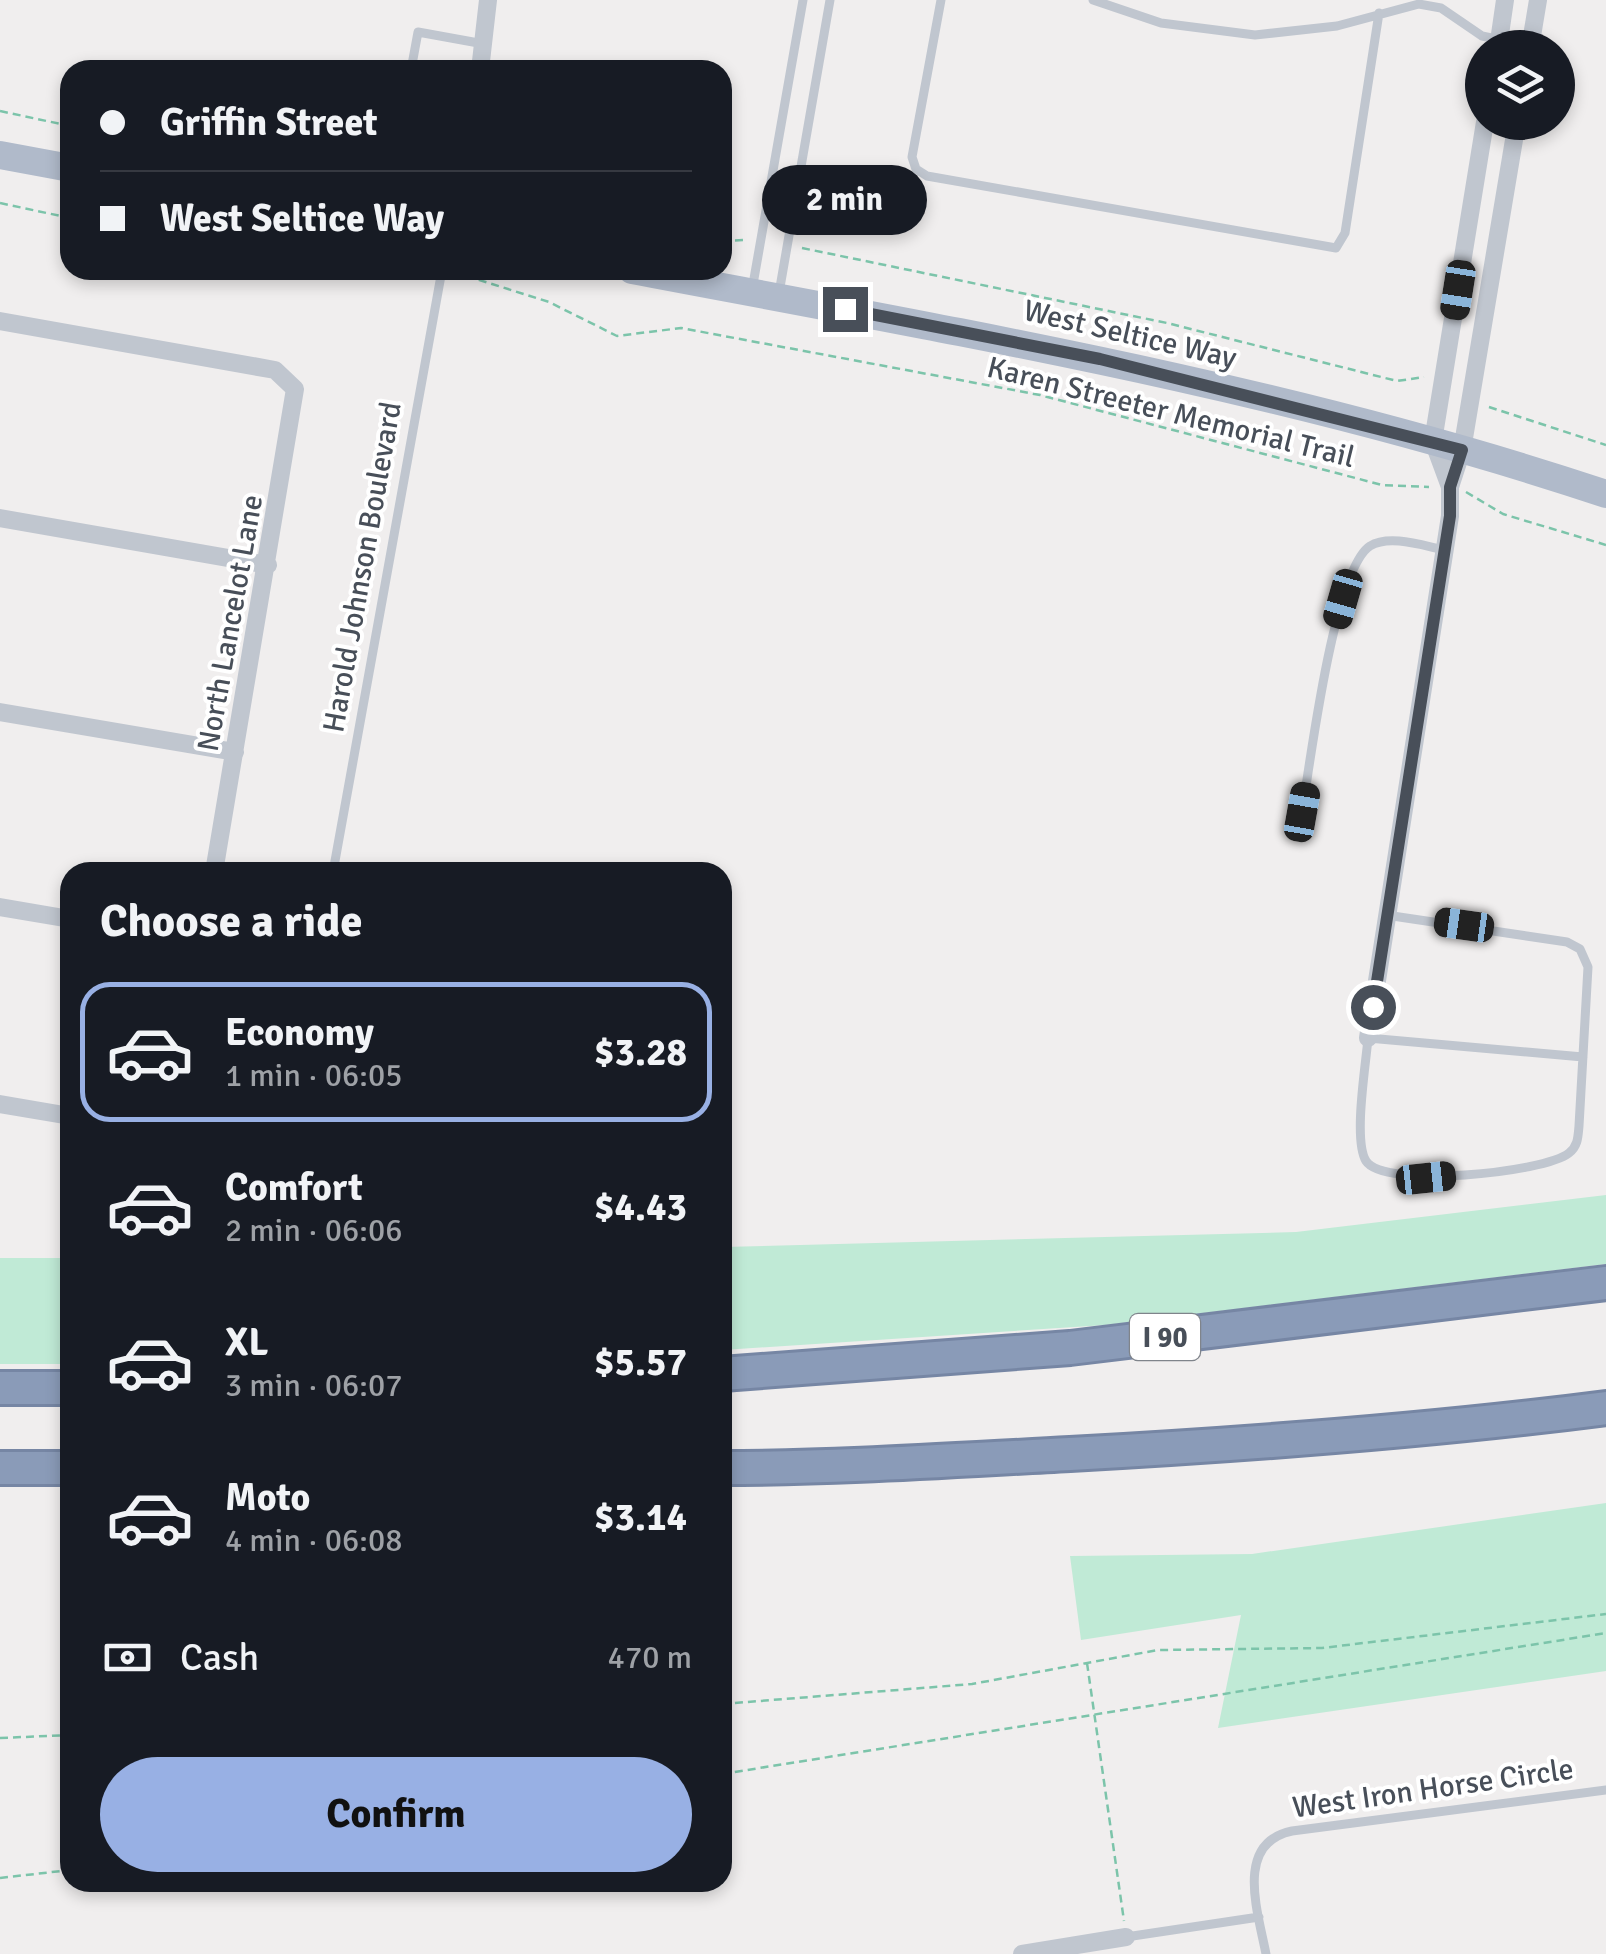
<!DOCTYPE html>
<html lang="en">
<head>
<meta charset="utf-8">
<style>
  :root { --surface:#171b24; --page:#20242c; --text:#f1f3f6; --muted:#9ea1a6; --line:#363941; --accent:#98b0e4 }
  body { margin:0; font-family:Signika,sans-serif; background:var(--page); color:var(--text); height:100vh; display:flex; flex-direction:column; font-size:38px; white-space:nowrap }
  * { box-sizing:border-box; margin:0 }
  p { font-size:32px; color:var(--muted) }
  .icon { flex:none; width:55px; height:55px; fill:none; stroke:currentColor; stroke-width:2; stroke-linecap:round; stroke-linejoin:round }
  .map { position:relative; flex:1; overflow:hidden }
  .details { position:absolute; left:60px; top:862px; width:672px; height:1030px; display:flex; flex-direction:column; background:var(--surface); border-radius:30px; box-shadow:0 5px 15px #0003 }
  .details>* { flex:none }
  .hud { position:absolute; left:60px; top:60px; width:672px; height:220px; border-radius:30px; box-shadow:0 5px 15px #0003; display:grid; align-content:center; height:220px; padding:0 40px; background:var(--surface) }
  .buttons { position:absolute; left:1465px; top:30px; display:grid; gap:20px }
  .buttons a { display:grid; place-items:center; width:110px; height:110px; border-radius:50%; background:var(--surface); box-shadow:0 5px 15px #0003; font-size:50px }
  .end { position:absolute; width:45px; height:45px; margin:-22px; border:12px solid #484f59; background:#fff; box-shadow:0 0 0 5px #fff }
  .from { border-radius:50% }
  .bubble { position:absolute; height:70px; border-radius:35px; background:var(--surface); box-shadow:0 5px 15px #0003; font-size:32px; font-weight:700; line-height:70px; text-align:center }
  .car { position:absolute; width:30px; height:60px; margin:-30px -15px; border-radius:12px; box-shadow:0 0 8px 2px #0007; background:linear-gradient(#222 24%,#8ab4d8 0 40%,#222 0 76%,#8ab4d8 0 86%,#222 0) }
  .hud b { display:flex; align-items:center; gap:35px; height:95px; font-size:38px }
  .hud b+b { border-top:2px solid var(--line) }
  .hud i { width:25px; height:25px; background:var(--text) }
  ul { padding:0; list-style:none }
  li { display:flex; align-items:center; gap:30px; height:140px; margin:0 20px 15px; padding:0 20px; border:5px solid transparent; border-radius:30px }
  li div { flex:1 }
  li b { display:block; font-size:38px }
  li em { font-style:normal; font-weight:700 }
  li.active { border-color:var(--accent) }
  li>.icon { width:90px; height:90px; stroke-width:1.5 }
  h2 { padding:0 40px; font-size:45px; line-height:120px }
  .pay { display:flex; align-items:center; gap:25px; height:110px; padding:0 40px; font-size:38px }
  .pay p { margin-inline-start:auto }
  .cta { display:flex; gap:20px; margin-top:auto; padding:20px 40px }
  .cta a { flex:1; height:115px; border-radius:60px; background:var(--accent); color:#111; font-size:40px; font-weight:700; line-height:115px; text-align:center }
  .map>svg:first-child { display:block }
  .green { fill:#c0ead6 }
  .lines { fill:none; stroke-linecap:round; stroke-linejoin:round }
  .motorway-casing { stroke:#7686a4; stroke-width:38 }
  .path { stroke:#7cc4aa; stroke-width:2.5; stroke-dasharray:8 5; stroke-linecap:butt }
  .service { stroke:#c0c6cf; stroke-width:9 }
  .minor { stroke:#c0c6cf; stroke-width:18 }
  .primary { stroke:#b0baca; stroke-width:28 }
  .motorway { stroke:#8a9bb8; stroke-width:32 }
  .route { stroke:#484f59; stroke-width:12 }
  .labels { text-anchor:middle; stroke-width:8; stroke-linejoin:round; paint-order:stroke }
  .shield { fill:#fff; stroke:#7f848b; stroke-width:2.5 }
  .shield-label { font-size:28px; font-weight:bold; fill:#484f59 }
  .street-label { font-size:30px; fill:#484f59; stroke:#fff }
</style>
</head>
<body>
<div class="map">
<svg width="1606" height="1954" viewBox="0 0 1606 1954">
  <rect width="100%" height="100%" fill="#f0eeee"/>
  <path class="green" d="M1606,1195V1264L1106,1325L723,1350V1247L1296,1232Z
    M0,1258H70V1364H0Z
    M1606,1503V1671L1218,1728L1241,1615L1081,1640L1070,1556L1252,1554Z"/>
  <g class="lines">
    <defs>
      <path id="motorway" d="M722,1374L1070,1348L1606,1283
        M0,1388H70
        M0,1468H70
        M722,1468C839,1468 954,1460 1070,1454C1250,1444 1428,1431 1606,1408"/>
    </defs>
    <use href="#motorway" class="motorway-casing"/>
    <path class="path" d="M0,111L70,126
      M0,203L70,218
      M722,241L745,240
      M802,248L1167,323L1397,381L1424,377
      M369,270H413
      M454,272L549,302L617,336L681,328L1040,395L1382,485L1429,487
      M1489,407L1606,445
      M1466,492L1503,514L1606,545
      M1087,1663L1124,1921
      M722,1704L972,1684L1158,1650L1322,1648L1606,1614
      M0,1738L70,1735
      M722,1774L1606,1633
      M0,1878L70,1870"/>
    <path class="service" d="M941,0L912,157L916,169L927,176L1336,248L1345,233L1379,13
      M1093,0L1161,23L1255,35L1337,26L1419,4L1441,8L1482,36L1530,46
      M411,70L418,32L484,44
      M752,290L803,0
      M779,293L830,0
      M1302,812C1310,764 1334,569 1370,546C1390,534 1424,546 1445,550
      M333,872L442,270
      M1386,915L1567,942L1580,949L1588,967L1579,1126C1578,1137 1578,1146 1569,1153C1544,1173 1384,1189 1366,1161C1353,1140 1366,1064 1368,1038L1583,1057
      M1126,1937L1259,1917
      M1266,1954C1258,1912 1234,1843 1292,1831L1606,1790"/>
    <path class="minor" d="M1498,48L1505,0
      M1530,48L1538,0
      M480,70L488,0
      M0,321L275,370L295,389L214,872
      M1450,487L1433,441L1485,122
      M0,518L268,565
      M0,712L235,752
      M0,907L70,919
      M1368,1038L1450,516V487L1462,450L1517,122
      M0,1104L70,1116
      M1022,1954L1126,1937"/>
    <path class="primary" d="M0,155L70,168
      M632,270C959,332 1289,388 1606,494"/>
    <use href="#motorway" class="motorway"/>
  </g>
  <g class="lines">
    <path class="route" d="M845,309L1100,359L1462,450L1450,487V516L1373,1007"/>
  </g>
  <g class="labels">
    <rect class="shield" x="1130" y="1314" width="70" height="46" rx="8"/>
    <g class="shield-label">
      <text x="1165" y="1347">I 90</text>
    </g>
    <g class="street-label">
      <text transform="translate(1130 334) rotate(13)" y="10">West Seltice Way</text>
      <text transform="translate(1171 412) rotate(14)" y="10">Karen Streeter Memorial Trail</text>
      <text transform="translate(362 567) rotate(-80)" y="10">Harold Johnson Boulevard</text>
      <text transform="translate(230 623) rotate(-80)" y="10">North Lancelot Lane</text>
      <text transform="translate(1433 1788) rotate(-8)" y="10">West Iron Horse Circle</text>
    </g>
  </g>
</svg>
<div class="buttons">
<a><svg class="icon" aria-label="layers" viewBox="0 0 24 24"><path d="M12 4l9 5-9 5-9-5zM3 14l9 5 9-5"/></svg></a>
</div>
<i class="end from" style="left:1373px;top:1007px"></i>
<i class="end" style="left:845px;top:309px"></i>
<div class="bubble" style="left:762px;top:165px;width:165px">2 min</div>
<i class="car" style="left:1458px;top:290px;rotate:189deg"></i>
<i class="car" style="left:1343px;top:599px;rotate:196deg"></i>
<i class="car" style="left:1302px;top:812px;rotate:10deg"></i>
<i class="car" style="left:1464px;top:925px;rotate:278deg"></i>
<i class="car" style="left:1426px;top:1178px;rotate:84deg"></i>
<div class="hud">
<b><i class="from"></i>Griffin Street</b>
<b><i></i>West Seltice Way</b>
</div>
<section class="details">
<h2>Choose a ride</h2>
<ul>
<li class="active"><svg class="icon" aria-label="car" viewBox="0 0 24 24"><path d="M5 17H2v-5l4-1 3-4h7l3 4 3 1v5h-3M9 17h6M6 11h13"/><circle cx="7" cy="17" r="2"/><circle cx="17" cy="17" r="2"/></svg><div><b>Economy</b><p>1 min · 06:05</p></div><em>$3.28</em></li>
<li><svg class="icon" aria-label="car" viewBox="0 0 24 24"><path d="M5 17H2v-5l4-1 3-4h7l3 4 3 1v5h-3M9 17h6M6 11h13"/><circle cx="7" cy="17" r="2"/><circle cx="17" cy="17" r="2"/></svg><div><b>Comfort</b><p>2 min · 06:06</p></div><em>$4.43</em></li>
<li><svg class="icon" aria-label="car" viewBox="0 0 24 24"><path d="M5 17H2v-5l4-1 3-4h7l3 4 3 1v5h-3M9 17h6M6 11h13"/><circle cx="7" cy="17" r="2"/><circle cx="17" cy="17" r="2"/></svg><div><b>XL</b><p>3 min · 06:07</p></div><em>$5.57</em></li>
<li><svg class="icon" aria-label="car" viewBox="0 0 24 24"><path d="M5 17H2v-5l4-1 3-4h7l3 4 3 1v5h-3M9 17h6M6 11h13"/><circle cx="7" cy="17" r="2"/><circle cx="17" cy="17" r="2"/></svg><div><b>Moto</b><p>4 min · 06:08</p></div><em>$3.14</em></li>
</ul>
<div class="pay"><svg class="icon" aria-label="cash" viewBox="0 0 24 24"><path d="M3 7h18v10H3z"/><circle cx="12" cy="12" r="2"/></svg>Cash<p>470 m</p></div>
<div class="cta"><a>Confirm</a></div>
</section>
</div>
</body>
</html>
